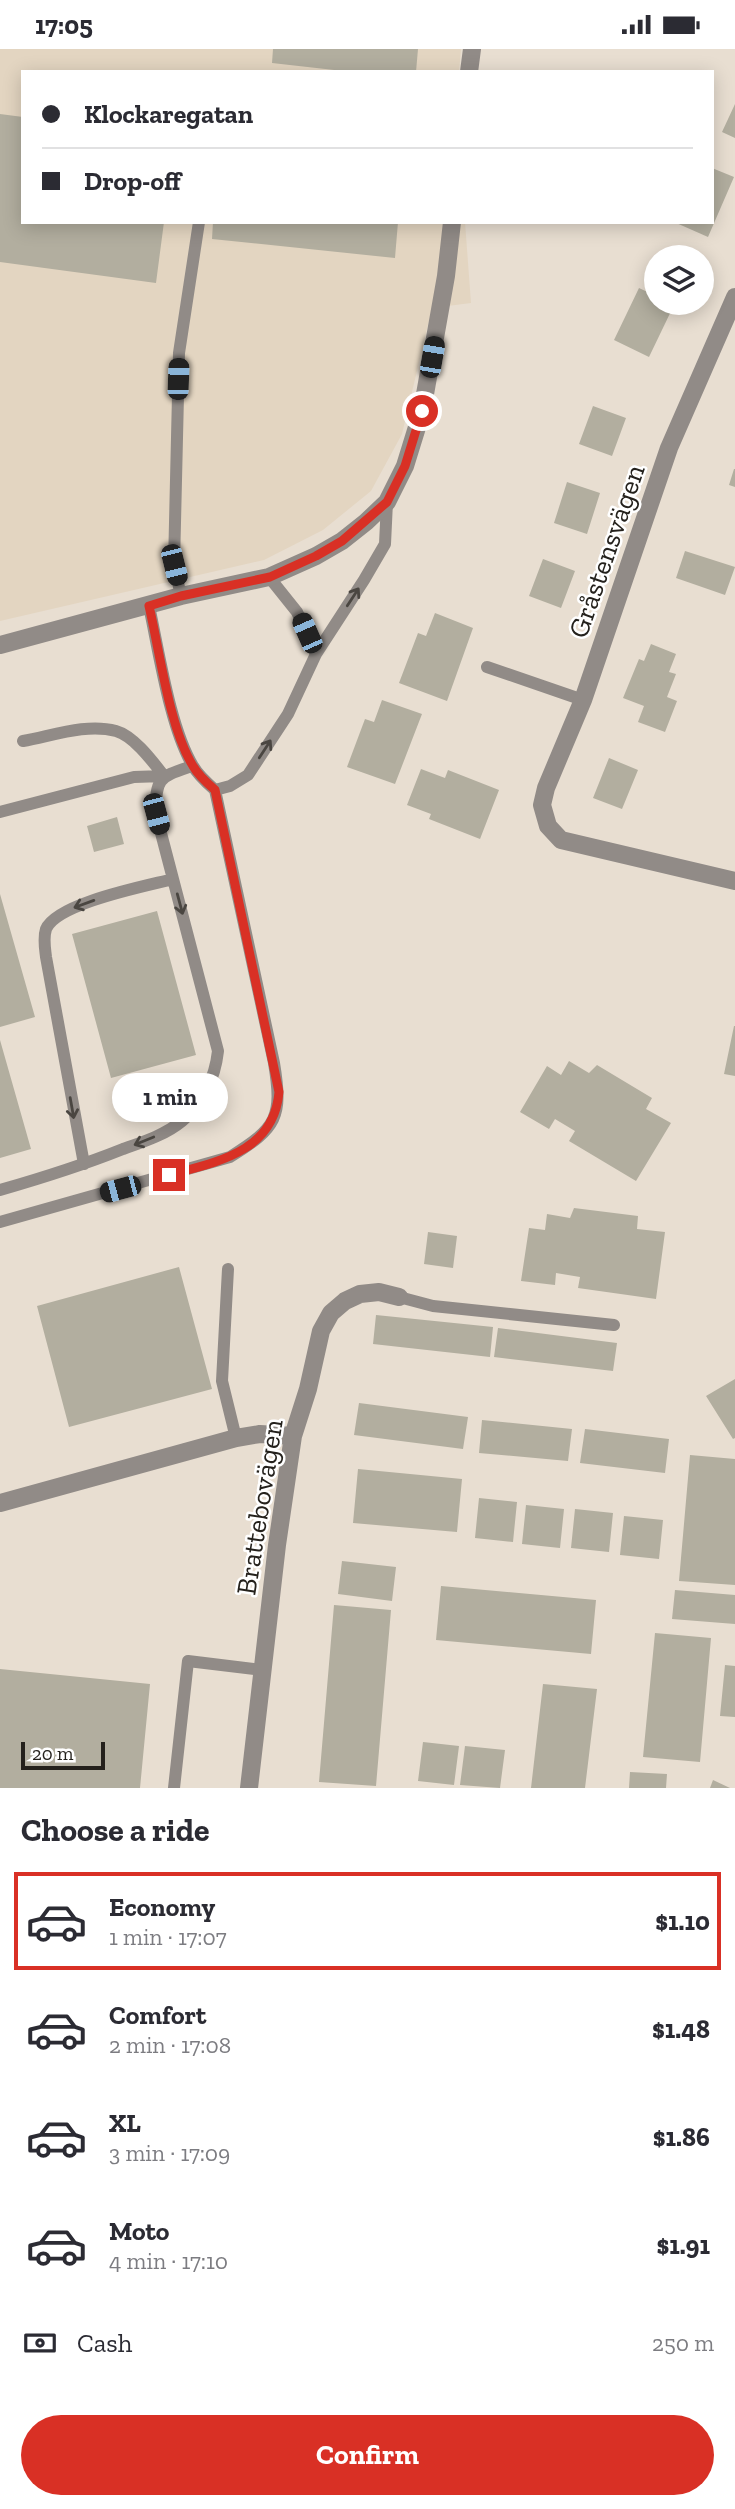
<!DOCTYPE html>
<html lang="en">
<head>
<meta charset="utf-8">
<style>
  :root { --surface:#fff; --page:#f2f2f3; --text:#2b2b33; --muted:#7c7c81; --line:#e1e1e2; --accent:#d93025 }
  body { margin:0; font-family:"Zilla Slab",serif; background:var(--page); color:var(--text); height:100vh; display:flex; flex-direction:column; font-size:26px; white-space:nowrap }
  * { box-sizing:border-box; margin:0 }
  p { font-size:23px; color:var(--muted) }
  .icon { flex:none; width:38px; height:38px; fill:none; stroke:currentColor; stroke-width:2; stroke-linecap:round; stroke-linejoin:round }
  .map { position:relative; height:1739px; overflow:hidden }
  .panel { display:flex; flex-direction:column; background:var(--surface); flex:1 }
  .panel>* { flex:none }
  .hud { position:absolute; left:21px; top:21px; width:693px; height:154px; border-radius:0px; box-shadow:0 4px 18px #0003; display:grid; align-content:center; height:154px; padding:0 21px; background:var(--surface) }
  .controls { position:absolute; left:644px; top:196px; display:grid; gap:14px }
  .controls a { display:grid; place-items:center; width:70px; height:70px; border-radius:50%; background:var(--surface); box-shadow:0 4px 18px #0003; font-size:35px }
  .scale { position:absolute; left:21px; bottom:18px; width:84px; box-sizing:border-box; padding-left:7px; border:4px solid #24211c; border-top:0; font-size:19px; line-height:24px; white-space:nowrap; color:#24211c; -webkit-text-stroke:5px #fff; paint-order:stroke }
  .end { position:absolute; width:32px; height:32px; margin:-16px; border:9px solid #d93025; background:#fff; box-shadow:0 0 0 4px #fff }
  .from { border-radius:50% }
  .bubble { position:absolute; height:49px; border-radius:24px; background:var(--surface); box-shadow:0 4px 18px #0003; font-size:23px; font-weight:700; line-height:49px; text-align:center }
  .car { position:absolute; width:21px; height:42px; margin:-21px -10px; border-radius:9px; box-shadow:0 0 5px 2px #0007; background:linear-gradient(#222 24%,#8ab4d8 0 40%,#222 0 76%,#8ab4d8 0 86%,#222 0) }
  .hud b { display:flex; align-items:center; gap:24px; height:66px; font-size:26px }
  .hud b+b { border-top:2px solid var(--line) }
  .hud i { width:18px; height:18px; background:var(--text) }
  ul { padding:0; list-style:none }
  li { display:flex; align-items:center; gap:21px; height:98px; margin:0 14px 10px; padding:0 7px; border:4px solid transparent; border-radius:0px }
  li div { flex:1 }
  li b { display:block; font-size:26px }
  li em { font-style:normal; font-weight:700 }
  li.active { border-color:var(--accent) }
  li>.icon { width:63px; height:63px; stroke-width:1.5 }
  h2 { padding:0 21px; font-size:32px; line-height:84px }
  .pay { display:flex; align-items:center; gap:18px; height:77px; padding:0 21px; font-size:26px }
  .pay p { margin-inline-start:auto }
  .button { display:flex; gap:14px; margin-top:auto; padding:14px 21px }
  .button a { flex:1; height:80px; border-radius:42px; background:var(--accent); color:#fff; font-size:28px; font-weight:700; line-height:80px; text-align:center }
  .status { display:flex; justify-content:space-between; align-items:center; height:49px; padding:0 35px; background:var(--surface); direction:ltr }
  .status svg { height:19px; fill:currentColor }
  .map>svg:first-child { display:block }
  .built { fill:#e3d5c1 }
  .building { fill:#b2ae9f }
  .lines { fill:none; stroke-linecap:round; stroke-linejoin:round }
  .service { stroke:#918b87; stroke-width:12 }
  .minor { stroke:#918b87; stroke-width:18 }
  .oneway { stroke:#4a4641 }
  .route { stroke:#d93025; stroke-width:9 }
  .labels { text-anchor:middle; stroke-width:5; stroke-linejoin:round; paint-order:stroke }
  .street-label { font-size:28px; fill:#24211c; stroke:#fff }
</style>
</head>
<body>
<div class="status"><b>17:05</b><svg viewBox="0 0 49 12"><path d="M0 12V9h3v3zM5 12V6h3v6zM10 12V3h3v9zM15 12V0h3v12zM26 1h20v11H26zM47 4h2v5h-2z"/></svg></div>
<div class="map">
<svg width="735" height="1739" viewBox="0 0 735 1739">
  <rect width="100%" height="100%" fill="#e8ded1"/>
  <path class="built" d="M0,0H461L459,23H23V173H465L471,254L432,259L402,385L371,442L323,481L264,511L0,572Z"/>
  <path class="building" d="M273,0H418L416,23H352L272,14Z
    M735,55V89L722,83Z
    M0,65L23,68V173H164L156,234L0,213Z
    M712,119L734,128L708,188L674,173H712Z
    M213,173H398L395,209L212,190Z
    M639,239L656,247V254L674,256L649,308L614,291Z
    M593,357L626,369L612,407L579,395Z
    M734,420H735V438L729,436Z
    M567,433L600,444L587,485L554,474Z
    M685,502L735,518L725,546L676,529Z
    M543,510L575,522L561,559L529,547Z
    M435,564L473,579L447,652L399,634L418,584L426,587Z
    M651,595L676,605L669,623L676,625L667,648L677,652L665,683L638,673L644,657L623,649L639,610L644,612Z
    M382,651L422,665L395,735L347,718L365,670L374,673Z
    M609,709L638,721L622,760L593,749Z
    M421,720L445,729L448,721L499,741L480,790L429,770L431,765L407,756Z
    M117,768L124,795L94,803L87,777Z
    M0,845L35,968L0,978Z
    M157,862L196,1006L111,1029L72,885Z
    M734,977H735V1027L724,1025Z
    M0,991L31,1100L0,1109Z
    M569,1012L589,1024L597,1016L652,1049L646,1060L671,1074L636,1132L569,1092L575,1082L555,1070L549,1080L520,1063L547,1017L561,1026Z
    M574,1159L638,1167L637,1180L665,1183L656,1250L578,1239L580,1228L556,1224L555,1236L521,1232L529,1179L545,1181L547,1165L570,1169Z
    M428,1183L457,1187L453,1219L424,1215Z
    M179,1218L212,1340L69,1378L37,1257Z
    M376,1266L493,1278L490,1308L373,1295Z
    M498,1279L617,1294L613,1322L494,1308Z
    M735,1330V1389L733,1390L706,1347Z
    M359,1354L468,1368L463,1400L354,1386Z
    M482,1371L572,1380L568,1412L479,1404Z
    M585,1380L669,1390L665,1424L580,1414Z
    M690,1406L735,1410V1536L679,1532Z
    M358,1420L462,1430L457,1483L353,1474Z
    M479,1449L517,1453L513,1493L475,1489Z
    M526,1456L564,1460L560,1499L522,1495Z
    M575,1460L613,1464L609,1503L571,1499Z
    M624,1467L663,1471L659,1510L620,1506Z
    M342,1512L396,1518L392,1552L338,1545Z
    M441,1537L596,1551L591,1605L436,1591Z
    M675,1541L735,1546V1575L672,1570Z
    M334,1556L391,1561L376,1737L319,1733Z
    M655,1584L711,1589L700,1713L643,1708Z
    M725,1616L735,1617V1668L720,1667Z
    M0,1620L150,1635L140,1739H0Z
    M543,1635L597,1640L585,1739H531Z
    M423,1693L459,1697L454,1736L418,1732Z
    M465,1697L505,1701L500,1739L460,1736Z
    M630,1723L667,1725L666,1739H629Z
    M713,1731L730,1739H710Z"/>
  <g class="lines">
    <path class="service" d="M269,528L297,563L316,605
      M181,547L174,516L179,304L199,173
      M487,618L583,651
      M23,692C52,687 86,674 116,682C134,687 153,713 164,727
      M215,741L230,737L248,726L288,665L316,605L364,531L385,495L387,453
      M0,763L134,728L164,727
      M84,1115L46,908C45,899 43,889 46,880C57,854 146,837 173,830
      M0,1141C42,1129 83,1116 123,1100C143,1093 165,1086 182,1072C203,1055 215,1029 218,1002L156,765C155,728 160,728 192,717
      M0,1173L230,1108C277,1079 283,1068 274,1014L215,741C207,734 198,726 193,717C170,679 159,603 149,557
      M228,1220L222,1332L236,1389
      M399,1248L433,1257L614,1276
      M174,1739L188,1612L262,1621"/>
    <path class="minor" d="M469,23L472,0
      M735,248L669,399L583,651L546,739L542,756L548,777L561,791L735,832
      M0,596L181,547L269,528L316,507L342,492L366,473L387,453L405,417L422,362L446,227L452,173
      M0,1454L236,1389L260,1385L293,1387
      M249,1739L277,1496L293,1387L308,1340L321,1282L331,1264L345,1252L360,1245L379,1243L399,1248"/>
  </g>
  <defs><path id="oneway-shaft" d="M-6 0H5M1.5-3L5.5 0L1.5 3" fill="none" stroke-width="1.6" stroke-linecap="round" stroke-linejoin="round" transform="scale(1.75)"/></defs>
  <g class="oneway">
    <use href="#oneway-shaft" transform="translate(353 548) rotate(-57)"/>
    <use href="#oneway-shaft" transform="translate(265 700) rotate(-57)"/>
    <use href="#oneway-shaft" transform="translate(84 855) rotate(160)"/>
    <use href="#oneway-shaft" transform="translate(180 855) rotate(75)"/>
    <use href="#oneway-shaft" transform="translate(72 1059) rotate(80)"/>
    <use href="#oneway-shaft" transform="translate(144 1092) rotate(158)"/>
  </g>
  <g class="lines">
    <path class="route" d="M169,1126C217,1113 274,1103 279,1043L215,741C207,734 198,726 193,717C169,678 160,603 149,557L181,547L270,528L316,507L342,492L387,453L405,417L422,362"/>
  </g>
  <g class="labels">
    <g class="street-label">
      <text transform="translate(606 502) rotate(-71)" y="10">Gråstensvägen</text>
      <text transform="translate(259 1458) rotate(-81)" y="10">Brattebovägen</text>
    </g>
  </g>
</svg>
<div class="controls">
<a><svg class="icon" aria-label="layers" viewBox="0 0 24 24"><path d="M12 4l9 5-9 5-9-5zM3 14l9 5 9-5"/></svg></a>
</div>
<div class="scale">20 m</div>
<i class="end from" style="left:422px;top:362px"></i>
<i class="end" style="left:169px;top:1126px"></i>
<div class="bubble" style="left:112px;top:1024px;width:116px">1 min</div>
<i class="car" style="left:432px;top:308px;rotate:10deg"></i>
<i class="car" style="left:178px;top:330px;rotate:2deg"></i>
<i class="car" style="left:174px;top:516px;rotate:166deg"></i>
<i class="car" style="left:307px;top:584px;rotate:336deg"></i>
<i class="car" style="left:156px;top:765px;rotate:165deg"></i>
<i class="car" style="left:120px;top:1140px;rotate:255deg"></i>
<div class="hud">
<b><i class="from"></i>Klockaregatan</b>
<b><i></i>Drop-off</b>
</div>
</div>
<section class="panel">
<h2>Choose a ride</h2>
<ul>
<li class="active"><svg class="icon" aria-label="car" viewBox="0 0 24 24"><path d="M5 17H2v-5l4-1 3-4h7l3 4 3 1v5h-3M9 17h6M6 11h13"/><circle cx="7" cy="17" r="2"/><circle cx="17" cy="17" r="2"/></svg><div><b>Economy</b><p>1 min · 17:07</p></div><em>$1.10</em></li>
<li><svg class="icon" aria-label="car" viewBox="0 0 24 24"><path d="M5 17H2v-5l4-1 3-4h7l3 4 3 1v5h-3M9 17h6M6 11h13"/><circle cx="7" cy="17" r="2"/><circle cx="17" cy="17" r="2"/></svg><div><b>Comfort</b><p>2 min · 17:08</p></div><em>$1.48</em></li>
<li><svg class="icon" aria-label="car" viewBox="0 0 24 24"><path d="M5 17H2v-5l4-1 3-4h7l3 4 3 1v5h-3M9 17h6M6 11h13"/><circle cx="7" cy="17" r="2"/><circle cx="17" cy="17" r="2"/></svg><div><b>XL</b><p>3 min · 17:09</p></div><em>$1.86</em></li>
<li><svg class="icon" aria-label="car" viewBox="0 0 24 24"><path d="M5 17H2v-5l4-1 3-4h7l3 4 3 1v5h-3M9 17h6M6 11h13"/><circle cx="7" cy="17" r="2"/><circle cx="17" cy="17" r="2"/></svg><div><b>Moto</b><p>4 min · 17:10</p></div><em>$1.91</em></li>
</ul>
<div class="pay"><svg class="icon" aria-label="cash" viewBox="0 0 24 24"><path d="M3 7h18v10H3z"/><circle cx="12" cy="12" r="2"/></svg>Cash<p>250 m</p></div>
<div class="button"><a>Confirm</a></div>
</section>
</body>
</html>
